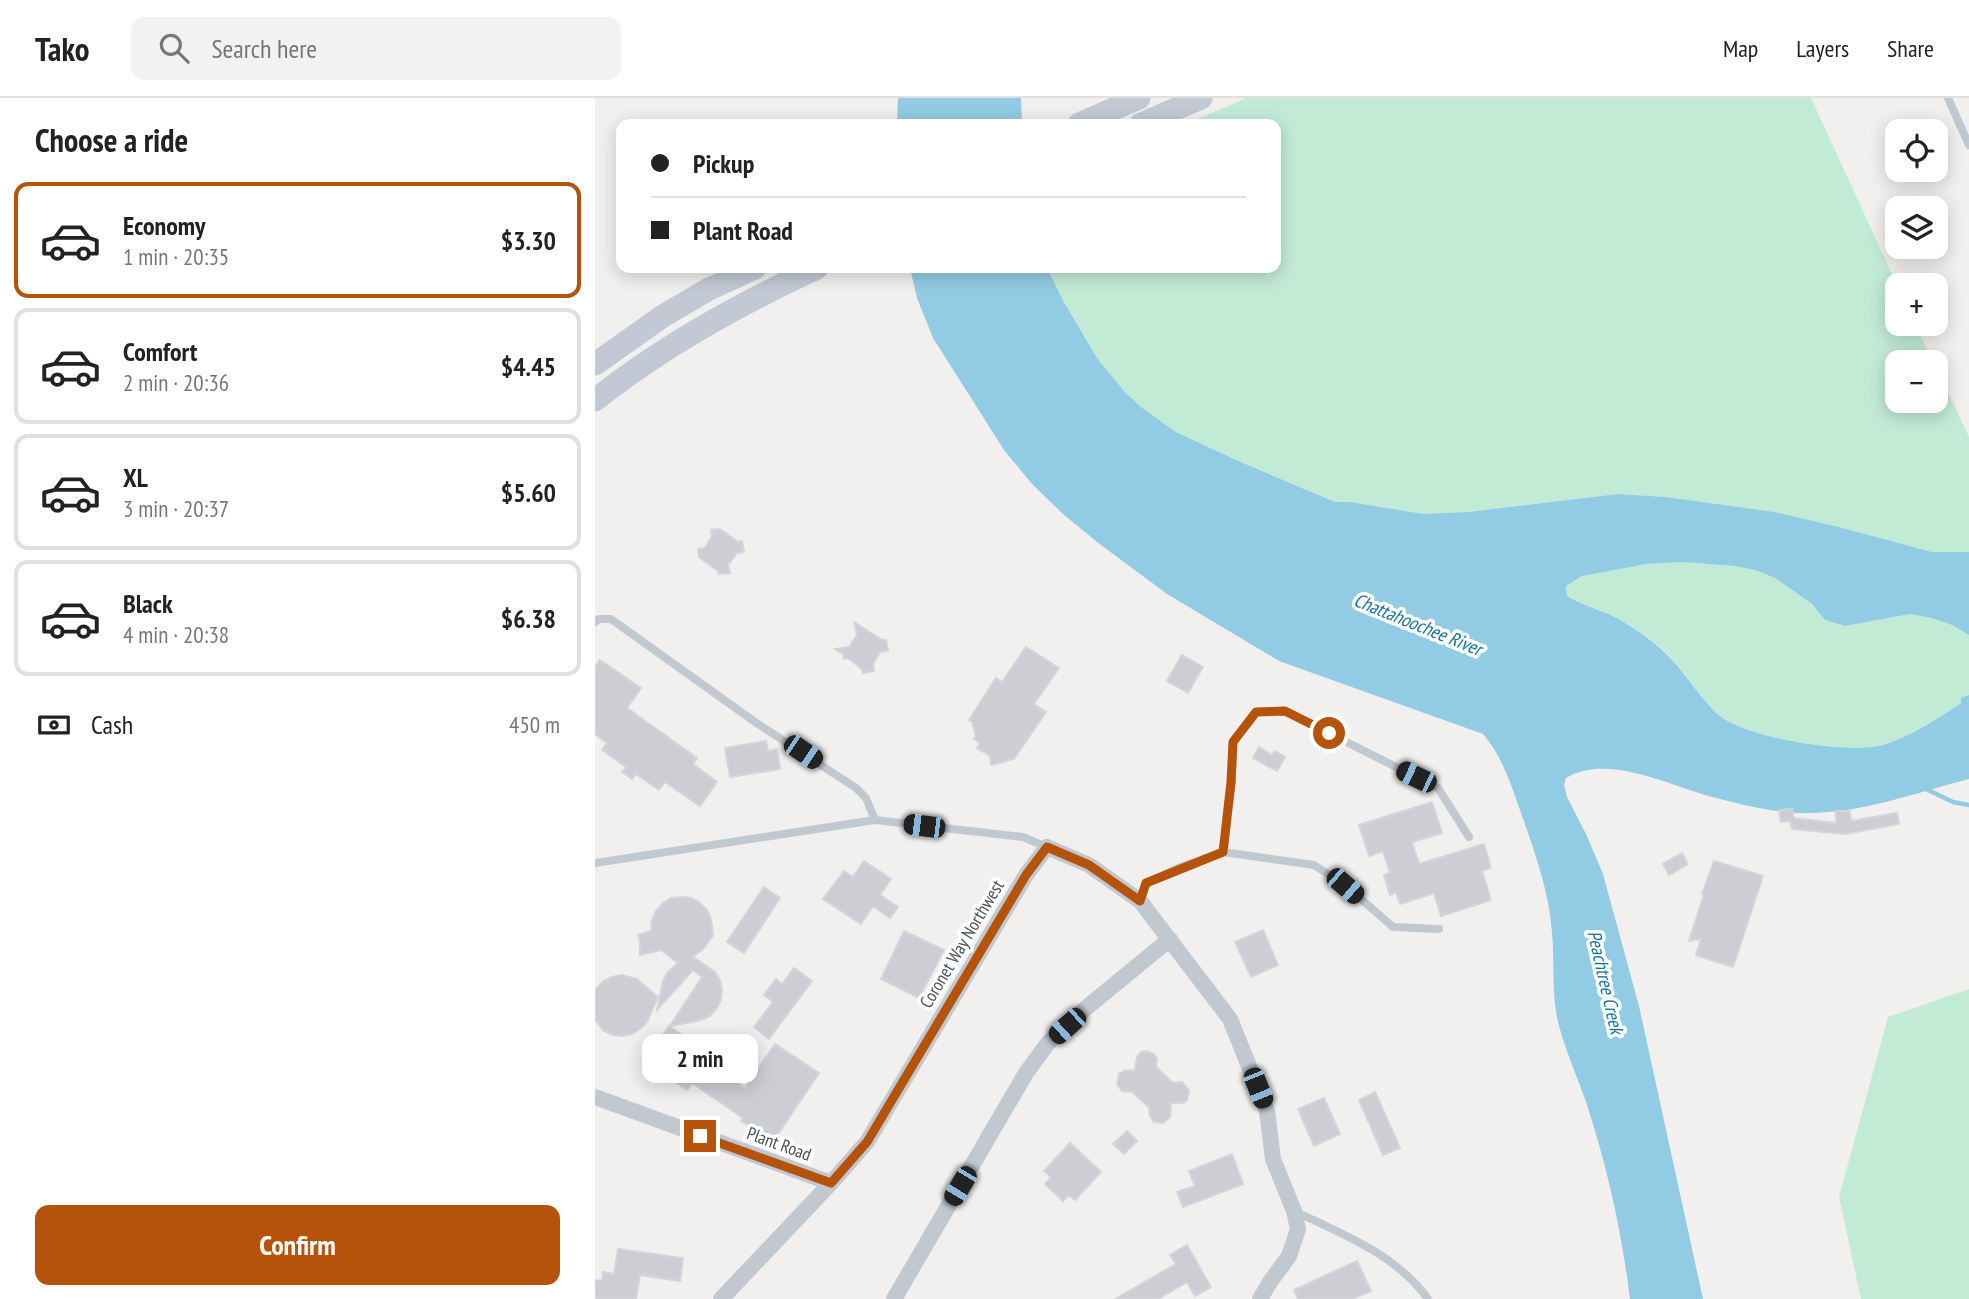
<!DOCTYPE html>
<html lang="en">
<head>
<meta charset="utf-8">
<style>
  :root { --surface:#fff; --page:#f2f2f2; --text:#222; --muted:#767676; --line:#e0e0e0; --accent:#b45309 }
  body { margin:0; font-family:"PT Sans Narrow",sans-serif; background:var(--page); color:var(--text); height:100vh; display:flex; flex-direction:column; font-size:26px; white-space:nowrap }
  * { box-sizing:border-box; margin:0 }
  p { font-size:23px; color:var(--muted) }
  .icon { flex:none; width:38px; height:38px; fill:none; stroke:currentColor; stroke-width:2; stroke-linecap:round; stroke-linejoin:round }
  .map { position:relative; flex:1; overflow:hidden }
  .details { display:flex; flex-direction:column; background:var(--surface); width:595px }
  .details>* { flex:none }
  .top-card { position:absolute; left:21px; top:21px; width:665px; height:154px; border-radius:14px; box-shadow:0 4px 18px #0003; display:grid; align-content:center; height:154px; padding:0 35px; background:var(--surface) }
  .tools { position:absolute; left:1290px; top:21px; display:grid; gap:14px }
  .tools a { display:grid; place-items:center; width:63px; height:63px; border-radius:14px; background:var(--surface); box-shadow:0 4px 18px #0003; font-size:35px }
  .end { position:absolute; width:32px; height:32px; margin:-16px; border:9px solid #b45309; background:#fff; box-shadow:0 0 0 4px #fff }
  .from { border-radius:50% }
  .bubble { position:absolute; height:49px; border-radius:14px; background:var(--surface); box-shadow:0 4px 18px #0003; font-size:23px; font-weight:800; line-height:49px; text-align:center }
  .car { position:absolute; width:21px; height:42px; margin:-21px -10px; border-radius:9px; box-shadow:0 0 5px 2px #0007; background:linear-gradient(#222 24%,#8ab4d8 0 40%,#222 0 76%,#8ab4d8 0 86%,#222 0) }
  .top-card b { display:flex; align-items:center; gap:24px; height:66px; font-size:26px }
  .top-card b+b { border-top:2px solid var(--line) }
  .top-card i { width:18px; height:18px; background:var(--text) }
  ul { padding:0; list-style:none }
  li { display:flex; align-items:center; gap:21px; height:116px; margin:0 14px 10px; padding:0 21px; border:4px solid var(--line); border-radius:14px }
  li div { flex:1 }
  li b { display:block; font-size:26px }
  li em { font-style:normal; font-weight:800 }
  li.current { border-color:var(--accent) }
  li>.icon { width:63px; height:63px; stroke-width:1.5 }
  h2 { padding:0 35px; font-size:32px; line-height:84px }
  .pay { display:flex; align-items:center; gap:18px; height:77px; padding:0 35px; font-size:26px }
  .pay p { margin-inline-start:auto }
  .primary-button { display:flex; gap:14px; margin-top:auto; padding:14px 35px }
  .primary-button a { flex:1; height:80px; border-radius:14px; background:var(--accent); color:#fff; font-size:28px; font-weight:800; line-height:80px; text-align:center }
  header { display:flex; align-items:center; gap:42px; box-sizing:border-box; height:98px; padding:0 35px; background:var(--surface); border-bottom:2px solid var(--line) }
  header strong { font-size:33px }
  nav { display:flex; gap:38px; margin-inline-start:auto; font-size:24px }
  .search { width:490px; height:63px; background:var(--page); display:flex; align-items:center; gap:18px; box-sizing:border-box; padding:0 24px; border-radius:14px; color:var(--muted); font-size:26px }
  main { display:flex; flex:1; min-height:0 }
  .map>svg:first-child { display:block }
  .green { fill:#c2ebd6 }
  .water { fill:#92cbe4 }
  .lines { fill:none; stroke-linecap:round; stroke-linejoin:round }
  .stream { stroke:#92cbe4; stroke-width:4.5 }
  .building { fill:#ccced3; stroke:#d4d5da; stroke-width:2 }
  .service { stroke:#c1c8d0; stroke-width:8 }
  .minor { stroke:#c1c8d0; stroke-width:16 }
  .secondary { stroke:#c2c9d4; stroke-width:23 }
  .route { stroke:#b45309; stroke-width:9 }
  .labels { text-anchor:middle; stroke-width:7; stroke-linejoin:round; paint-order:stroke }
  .street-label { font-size:18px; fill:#49515b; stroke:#fff }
  .water-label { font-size:19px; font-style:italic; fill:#19759e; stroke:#fff }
</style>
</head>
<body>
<header>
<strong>Tako</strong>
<div class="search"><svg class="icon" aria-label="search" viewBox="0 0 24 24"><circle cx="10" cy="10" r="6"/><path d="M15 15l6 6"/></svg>Search here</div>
<nav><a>Map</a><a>Layers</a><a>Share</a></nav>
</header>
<main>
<section class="details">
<h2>Choose a ride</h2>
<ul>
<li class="current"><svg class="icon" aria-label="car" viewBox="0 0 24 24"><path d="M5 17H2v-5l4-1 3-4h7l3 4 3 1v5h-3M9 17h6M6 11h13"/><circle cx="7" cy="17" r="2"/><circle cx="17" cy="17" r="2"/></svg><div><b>Economy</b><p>1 min · 20:35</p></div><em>$3.30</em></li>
<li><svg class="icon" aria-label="car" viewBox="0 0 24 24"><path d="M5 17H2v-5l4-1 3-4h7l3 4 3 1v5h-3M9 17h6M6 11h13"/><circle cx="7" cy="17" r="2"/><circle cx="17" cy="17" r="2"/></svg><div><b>Comfort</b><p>2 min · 20:36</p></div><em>$4.45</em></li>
<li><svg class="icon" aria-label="car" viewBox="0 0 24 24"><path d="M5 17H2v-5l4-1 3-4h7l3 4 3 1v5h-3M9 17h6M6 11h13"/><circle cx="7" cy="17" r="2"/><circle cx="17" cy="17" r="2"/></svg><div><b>XL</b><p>3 min · 20:37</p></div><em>$5.60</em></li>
<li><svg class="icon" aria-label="car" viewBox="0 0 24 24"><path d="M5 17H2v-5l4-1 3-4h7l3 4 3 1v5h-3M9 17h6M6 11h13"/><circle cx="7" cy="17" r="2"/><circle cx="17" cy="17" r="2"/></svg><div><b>Black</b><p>4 min · 20:38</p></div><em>$6.38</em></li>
</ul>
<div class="pay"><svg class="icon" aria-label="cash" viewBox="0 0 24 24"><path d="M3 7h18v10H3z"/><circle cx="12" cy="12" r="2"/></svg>Cash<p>450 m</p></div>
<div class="primary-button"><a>Confirm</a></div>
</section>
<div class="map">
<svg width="1374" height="1201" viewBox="0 0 1374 1201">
  <rect width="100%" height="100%" fill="#f1f0ef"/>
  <path class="green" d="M651,0H1216L1302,187V226H1320L1338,264H1302V303H1340L1341,269L1374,339V454H1337L1244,429L1180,414L1071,399L1023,396L873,414L829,416L755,404H740L641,362L581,334L546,309L530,294L502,260L469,204L452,170H681V26H592Z
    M1088,464L1139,468L1160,472L1180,480L1199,492L1216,505L1230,522L1250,528L1315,516L1336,520L1357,527L1374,537V597L1367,600L1366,605C1342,621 1318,637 1291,646C1257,658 1147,640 1121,615C1101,595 1087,568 1065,549C1050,536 1029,524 1011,515C998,508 984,506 972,498L971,488L987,478L1008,473L1051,466Z
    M1374,891V1201H1266L1244,1099L1293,919Z"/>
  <path class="water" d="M303,0H426L427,26H302Z
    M315,170H452L469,204L502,260L530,294L546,309L581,334L641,362L740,404H755L829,416L873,414L1023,396L1071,399L1180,414L1244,429L1337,454H1374V537L1357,527L1336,520L1315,516L1250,528L1230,522L1216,505L1180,480L1160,472L1139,468L1088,464L1051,466L987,478L971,488L972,498C983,505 994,508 1006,513C1023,519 1052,538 1065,550C1087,569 1101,595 1121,615C1147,640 1257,658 1291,646C1318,637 1342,621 1366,605V600L1374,597V681C1308,698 1251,722 1182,713C1160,710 1136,704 1114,698C1074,687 1011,655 971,680L969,687L972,699L991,736L1008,776L1044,908L1108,1201H1035C1027,1135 1012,1067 991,1004C982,978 970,952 963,924C956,894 960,865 957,834C954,792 939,752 925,712C915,684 907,658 888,636L684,563L572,496L502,444L468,416L437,386L409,352L338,240L322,200Z"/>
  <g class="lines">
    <path class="stream" d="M1329,690L1358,704L1374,707"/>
  </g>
  <path class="building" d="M125,431L143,444L147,443L149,454L142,455L133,467L135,475L124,476L123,473L104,459L103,451L110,450L117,438L116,432Z
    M259,524L287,542H291L293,553L285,554L278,566L279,573L268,575L267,571L253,560L249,561L248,556L240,551L254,549L262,537Z
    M431,549L464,570L439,606L451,614L419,661L396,667L395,658L382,650L385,645L379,641L381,638L377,624L374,622L401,580L407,584Z
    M587,557L608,569L593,595L572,583Z
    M5,562L46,590L32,610L102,660L98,666L122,684L105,708L70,684L64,692L41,676L37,681L27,674L31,669L7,652L12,645L0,636V569Z
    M171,643L173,653L182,651L185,671L135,679L130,650Z
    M664,649L677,657L680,653L690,659L682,673L658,660Z
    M837,704L847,735L817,744L824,766L889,746L896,770L887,773L896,802L846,818L839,795L805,806L801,794L795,797L789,777L795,775L788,753L774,758L764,727Z
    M1197,711L1199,720L1241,725V713H1255L1256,723L1302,715L1304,726L1250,736L1197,731L1195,723L1186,724L1184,712Z
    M1087,755L1093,766L1074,777L1068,766Z
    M269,763L296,781L285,797L303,809L295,820L278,808L266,826L228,801L249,773L258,779Z
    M1119,763L1168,778L1138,869L1101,857L1106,841L1094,843L1109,797L1107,796Z
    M169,789L185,800L149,855L132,844Z
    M87,799L96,800L105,805L112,812L116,821L118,837L109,850L98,859L120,874L125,882L127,892L126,902L122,910L115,918L106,922L75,928L107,879L98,872L62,912L68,883L72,875L83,865L66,852L45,857V843L43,837L56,833L57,822L61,813L68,805L76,800Z
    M668,832L683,867L656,879L640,844Z
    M309,833L349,852L324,900L286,881Z
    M199,870L217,883L174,941L159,929L178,904L169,897L181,881L187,886Z
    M27,877L42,881L63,899L52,924L45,931L37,936L28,938L18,937L9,933L0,922V893L2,890L8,883L17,879Z
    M74,928L115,956L110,963L150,990L180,946L224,975L179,1042L146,1023L148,1020L97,985L92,992L51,963Z
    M551,953L559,956L562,961L561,969L578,985L587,984L594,992L592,1002L587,1005H576L575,1019L568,1025L559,1024L555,1018L554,1009L537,994L527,993L522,986L524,976L529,973L540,972L542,959L546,954Z
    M780,994L805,1050L788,1057L764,1002Z
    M729,1000L745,1036L719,1048L703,1011Z
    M532,1033L542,1043L529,1056L518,1046Z
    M475,1045L506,1074L480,1102L474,1097L468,1103L450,1086L456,1079L449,1073Z
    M637,1056L648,1086L588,1109L582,1094L600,1088L594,1073Z
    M592,1147L616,1189L600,1198L592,1184L563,1201H520L581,1166L575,1157Z
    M23,1151L88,1160L85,1183L45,1177L41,1201H0V1182L7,1183L8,1174L19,1176Z
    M762,1163L776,1193L757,1201H703L699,1192Z"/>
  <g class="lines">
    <path class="service" d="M1353,0L1374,47
      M0,524L4,521H16L160,624L261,690L271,700L280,722
      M628,754L637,684L638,644L661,614L690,613L843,690L874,739
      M0,765L280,722L428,739L452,749
      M545,803L551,785L583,770L628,754L719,767L750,787L798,829L844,831
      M699,1113C746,1135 802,1157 833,1201"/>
    <path class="minor" d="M0,999L236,1085
      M126,1201L236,1085L272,1044L431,777L452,749L494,767L545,803L635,921L672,1013L678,1061L699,1113L703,1131L694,1158L675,1184L665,1201
      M299,1201L431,975L453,945L491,910L575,841"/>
    <path class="secondary" d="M484,26L544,0
      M546,26L606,0
      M0,266L68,218L114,191L160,170
      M0,302C68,248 144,206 222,170"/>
  </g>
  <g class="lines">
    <path class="route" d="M105,1038L236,1085L272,1044L431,777L452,749L494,767L545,803L551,785L628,754L636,684L638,644L661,614L690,613L734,635"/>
  </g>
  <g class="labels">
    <g class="street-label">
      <text transform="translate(367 846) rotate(-59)" y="6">Coronet Way Northwest</text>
      <text transform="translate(184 1046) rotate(20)" y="6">Plant Road</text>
    </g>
    <g class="water-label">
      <text transform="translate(823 526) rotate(22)" y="7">Chattahoochee River</text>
      <text transform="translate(1011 884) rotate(77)" y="7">Peachtree Creek</text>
    </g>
  </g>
</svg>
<div class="tools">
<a><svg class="icon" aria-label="locate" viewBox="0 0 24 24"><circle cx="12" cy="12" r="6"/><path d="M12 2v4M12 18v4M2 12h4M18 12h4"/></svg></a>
<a><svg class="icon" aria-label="layers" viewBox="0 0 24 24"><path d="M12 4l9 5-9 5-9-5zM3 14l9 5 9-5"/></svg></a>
<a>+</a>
<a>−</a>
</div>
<i class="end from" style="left:734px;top:635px"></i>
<i class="end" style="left:105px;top:1038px"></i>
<div class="bubble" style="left:47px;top:936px;width:116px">2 min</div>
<i class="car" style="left:208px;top:654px;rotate:124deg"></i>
<i class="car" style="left:821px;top:679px;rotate:296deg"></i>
<i class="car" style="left:329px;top:728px;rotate:277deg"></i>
<i class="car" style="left:750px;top:788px;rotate:131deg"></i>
<i class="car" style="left:472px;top:928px;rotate:228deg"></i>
<i class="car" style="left:663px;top:990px;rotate:158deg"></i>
<i class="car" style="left:365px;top:1088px;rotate:211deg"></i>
<div class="top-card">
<b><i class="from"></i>Pickup</b>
<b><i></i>Plant Road</b>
</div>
</div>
</main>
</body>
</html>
